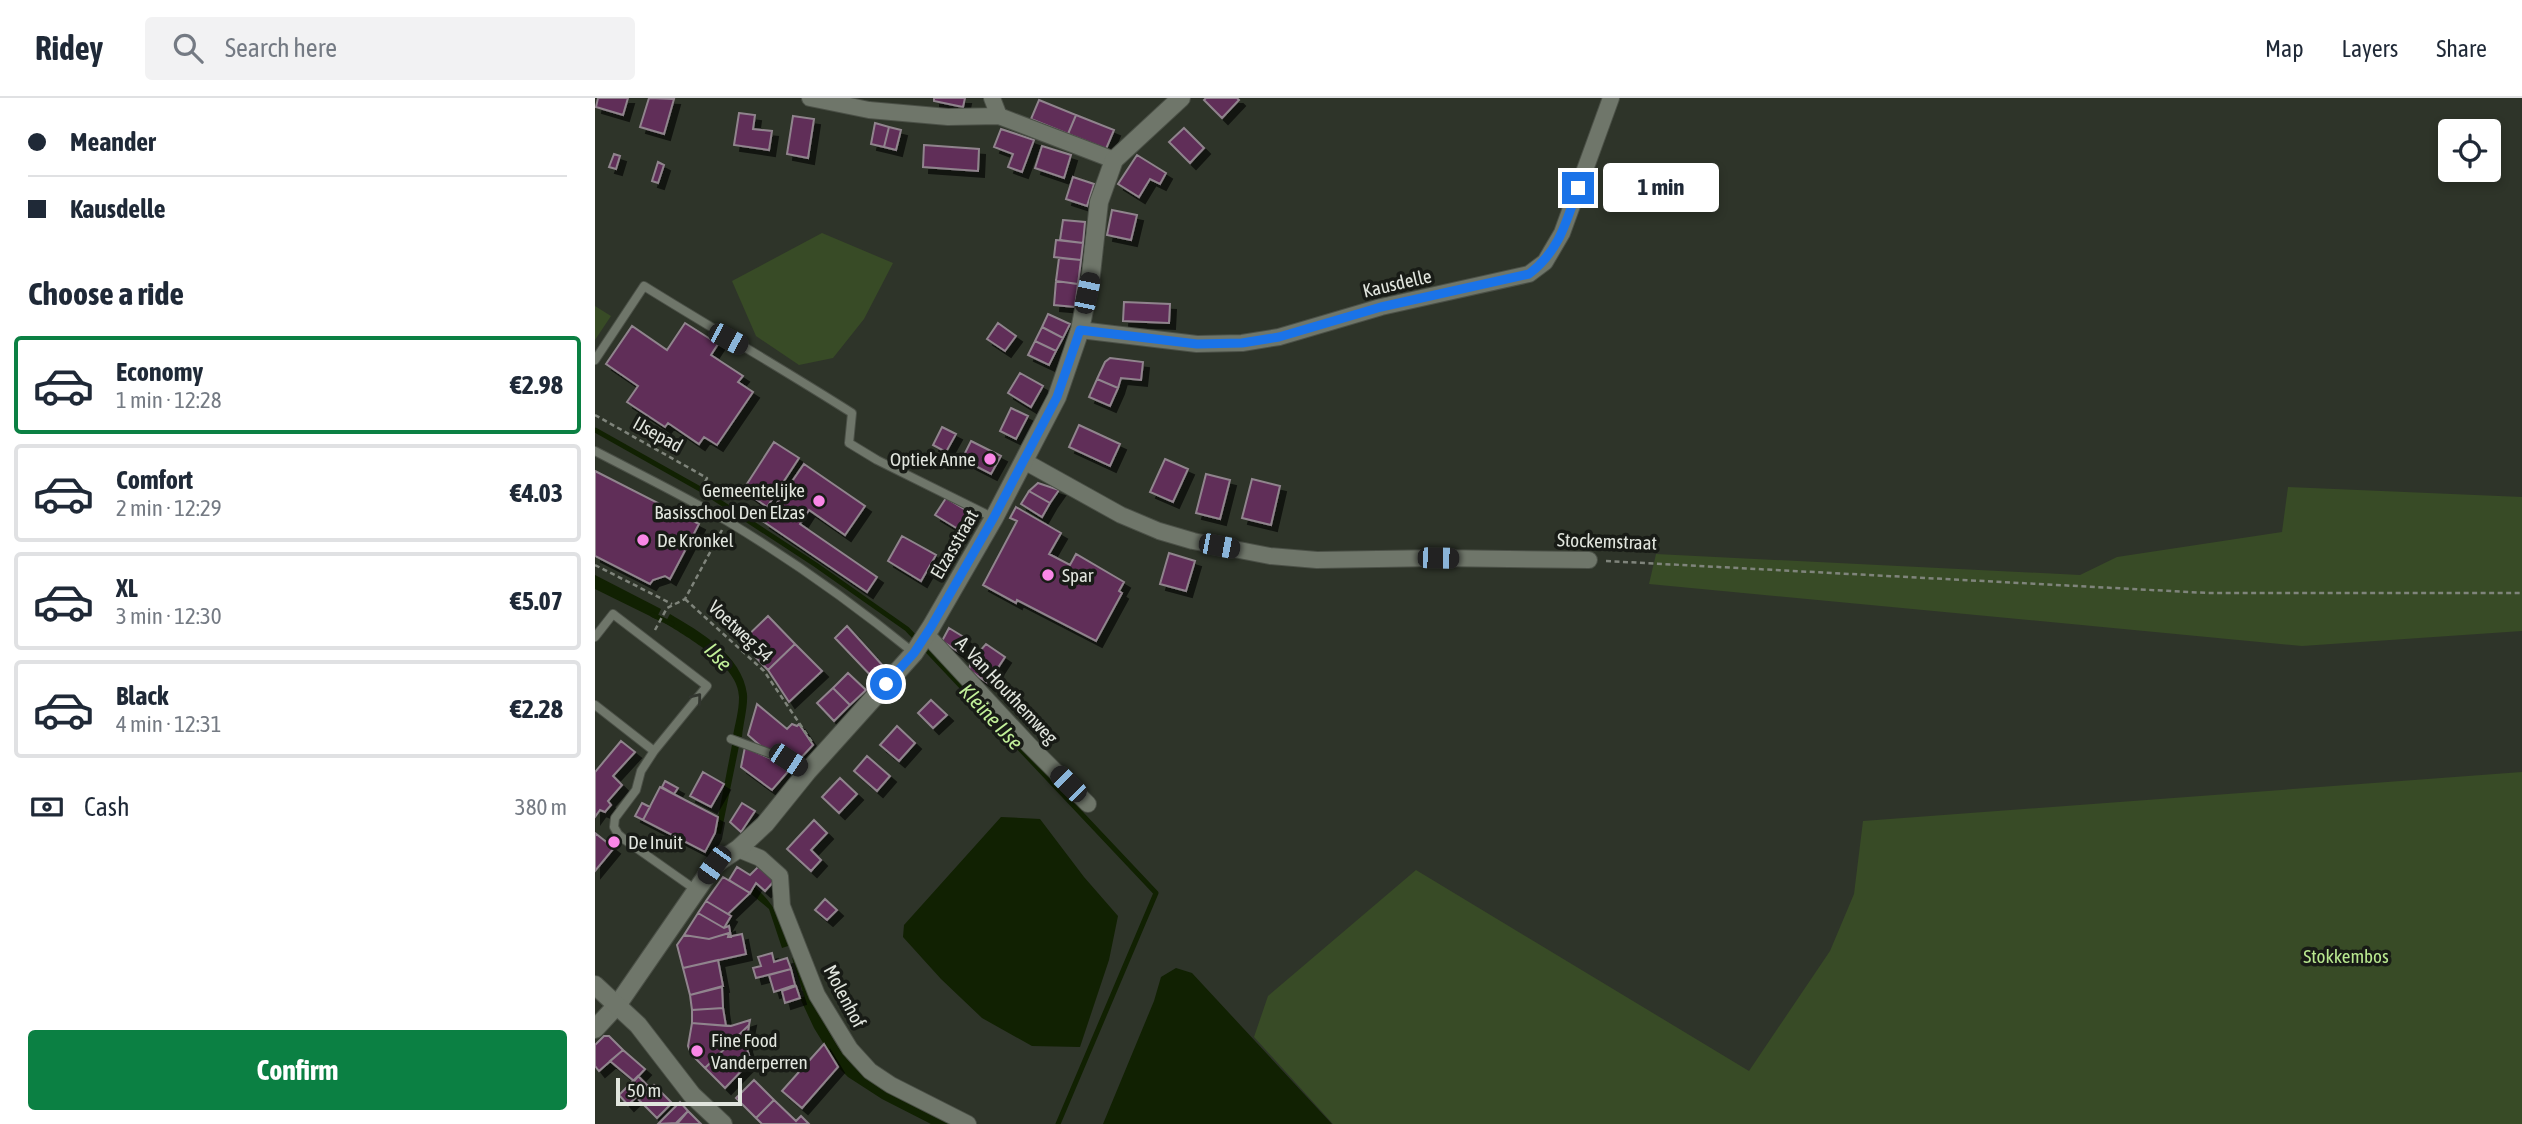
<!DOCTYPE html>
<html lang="en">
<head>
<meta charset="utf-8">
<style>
  :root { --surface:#fff; --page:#f2f2f3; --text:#1f2937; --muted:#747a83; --line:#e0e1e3; --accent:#0b8043 }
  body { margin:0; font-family:"Asap Condensed",sans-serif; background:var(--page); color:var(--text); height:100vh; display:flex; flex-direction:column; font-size:26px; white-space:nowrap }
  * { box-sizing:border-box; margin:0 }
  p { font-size:23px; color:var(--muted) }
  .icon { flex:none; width:38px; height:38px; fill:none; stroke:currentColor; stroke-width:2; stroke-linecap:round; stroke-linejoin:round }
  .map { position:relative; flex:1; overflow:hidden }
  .panel { display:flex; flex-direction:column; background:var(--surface); width:595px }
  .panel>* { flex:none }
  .guide { display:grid; align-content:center; height:154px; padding:0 28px; background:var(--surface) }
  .fabs { position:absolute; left:1843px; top:21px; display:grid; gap:14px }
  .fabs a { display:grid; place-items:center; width:63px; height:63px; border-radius:7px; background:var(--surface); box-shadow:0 4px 10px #0003; font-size:35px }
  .scale { position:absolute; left:21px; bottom:18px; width:126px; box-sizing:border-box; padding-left:7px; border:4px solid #e1e5de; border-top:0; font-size:19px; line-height:24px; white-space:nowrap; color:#e1e5de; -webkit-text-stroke:5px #181b16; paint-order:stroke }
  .end { position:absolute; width:32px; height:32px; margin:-16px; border:9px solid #1a73e8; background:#fff; box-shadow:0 0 0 4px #fff }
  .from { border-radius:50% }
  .bubble { position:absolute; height:49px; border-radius:7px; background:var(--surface); box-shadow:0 4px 10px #0003; font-size:23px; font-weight:700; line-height:49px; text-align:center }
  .car { position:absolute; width:21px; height:42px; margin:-21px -10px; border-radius:9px; box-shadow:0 0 5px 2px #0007; background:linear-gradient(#222 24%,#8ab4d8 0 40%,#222 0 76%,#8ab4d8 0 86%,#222 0) }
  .guide b { display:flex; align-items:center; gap:24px; height:66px; font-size:26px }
  .guide b+b { border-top:2px solid var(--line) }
  .guide i { width:18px; height:18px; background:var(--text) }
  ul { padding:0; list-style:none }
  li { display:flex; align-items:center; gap:21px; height:98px; margin:0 14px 10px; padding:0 14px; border:4px solid var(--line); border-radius:7px }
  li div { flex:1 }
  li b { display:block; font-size:26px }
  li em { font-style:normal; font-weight:700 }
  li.on { border-color:var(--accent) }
  li>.icon { width:63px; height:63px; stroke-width:1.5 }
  h2 { padding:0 28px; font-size:32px; line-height:84px }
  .pay { display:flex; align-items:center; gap:18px; height:77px; padding:0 28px; font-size:26px }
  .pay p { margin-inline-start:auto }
  .button { display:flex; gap:14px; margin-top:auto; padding:14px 28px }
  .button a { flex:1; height:80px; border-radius:7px; background:var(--accent); color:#fff; font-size:28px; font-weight:700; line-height:80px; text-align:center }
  header { display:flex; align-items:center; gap:42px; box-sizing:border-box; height:98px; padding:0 35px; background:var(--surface); border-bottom:2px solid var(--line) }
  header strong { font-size:33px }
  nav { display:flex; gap:38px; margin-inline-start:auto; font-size:24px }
  .search { width:490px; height:63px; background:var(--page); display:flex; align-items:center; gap:18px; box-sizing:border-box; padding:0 24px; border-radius:7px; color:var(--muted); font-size:26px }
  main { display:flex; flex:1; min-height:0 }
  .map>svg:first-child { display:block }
  .green { fill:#384b26 }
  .water { fill:#112102 }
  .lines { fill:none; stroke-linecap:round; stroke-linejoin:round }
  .stream { stroke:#112102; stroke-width:5 }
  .building { fill:#602d59; stroke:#90848d; stroke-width:2; filter:url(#shadow) }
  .service-casing { stroke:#4b5047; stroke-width:10 }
  .minor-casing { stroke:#4b5047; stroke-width:18 }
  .tertiary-casing { stroke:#4b5047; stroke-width:20 }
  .secondary-casing { stroke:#4b5047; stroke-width:20 }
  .path { stroke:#7f847b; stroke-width:2.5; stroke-dasharray:5 3.5; stroke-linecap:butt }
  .service { stroke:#6f766a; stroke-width:8 }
  .minor { stroke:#6f766a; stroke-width:16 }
  .tertiary { stroke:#6f766a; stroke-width:18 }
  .secondary { stroke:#6f766a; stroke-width:18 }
  .oneway { stroke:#32362f }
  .route { stroke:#1a73e8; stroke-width:9 }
  .poi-dot { fill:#fa87e7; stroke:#181b16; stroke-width:2.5 }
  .labels { text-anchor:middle; stroke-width:7; stroke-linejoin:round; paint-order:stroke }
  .street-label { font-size:19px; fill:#e1e5de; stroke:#181b16 }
  .poi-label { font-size:19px; fill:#e1e5de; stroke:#181b16; text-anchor:start }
  .park-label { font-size:19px; fill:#b9e890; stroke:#181b16 }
  .water-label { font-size:21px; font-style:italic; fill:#c1f098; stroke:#181b16 }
</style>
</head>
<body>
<header>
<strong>Ridey</strong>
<div class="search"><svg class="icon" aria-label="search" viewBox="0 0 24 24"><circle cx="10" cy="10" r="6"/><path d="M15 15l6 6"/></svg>Search here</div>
<nav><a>Map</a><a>Layers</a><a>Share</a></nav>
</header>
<main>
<section class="panel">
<div class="guide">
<b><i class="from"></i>Meander</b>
<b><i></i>Kausdelle</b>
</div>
<h2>Choose a ride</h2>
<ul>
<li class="on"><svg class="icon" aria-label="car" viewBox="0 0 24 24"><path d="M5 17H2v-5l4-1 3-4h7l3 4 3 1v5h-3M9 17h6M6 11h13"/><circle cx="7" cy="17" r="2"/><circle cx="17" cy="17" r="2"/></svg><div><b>Economy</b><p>1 min · 12:28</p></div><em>€2.98</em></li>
<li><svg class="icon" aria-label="car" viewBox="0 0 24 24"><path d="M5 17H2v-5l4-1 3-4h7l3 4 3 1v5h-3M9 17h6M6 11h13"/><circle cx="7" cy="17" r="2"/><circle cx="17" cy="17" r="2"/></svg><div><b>Comfort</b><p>2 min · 12:29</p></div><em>€4.03</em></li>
<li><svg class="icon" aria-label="car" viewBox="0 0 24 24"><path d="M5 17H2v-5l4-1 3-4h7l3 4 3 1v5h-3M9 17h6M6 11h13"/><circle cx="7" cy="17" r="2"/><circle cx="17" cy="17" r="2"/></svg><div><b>XL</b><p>3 min · 12:30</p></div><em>€5.07</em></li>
<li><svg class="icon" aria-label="car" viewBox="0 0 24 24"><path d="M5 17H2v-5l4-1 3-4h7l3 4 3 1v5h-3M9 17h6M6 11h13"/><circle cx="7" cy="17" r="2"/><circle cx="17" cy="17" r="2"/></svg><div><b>Black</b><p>4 min · 12:31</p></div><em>€2.28</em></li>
</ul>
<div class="pay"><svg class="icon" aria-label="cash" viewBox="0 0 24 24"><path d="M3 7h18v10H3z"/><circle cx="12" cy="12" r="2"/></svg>Cash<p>380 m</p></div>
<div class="button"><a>Confirm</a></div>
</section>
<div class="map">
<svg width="1927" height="1026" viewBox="0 0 1927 1026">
  <defs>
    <filter id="shadow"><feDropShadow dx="6" dy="6" stdDeviation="0" flood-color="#0009"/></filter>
  </defs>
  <rect width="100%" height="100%" fill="#2e3429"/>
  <path class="green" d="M227,135L298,165L269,221L238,260L204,267L161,238L137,183Z
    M0,208L16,218L0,242Z
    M1693,389L1927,399V533L1707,548L1054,486L1061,456L1485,477L1522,459L1687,434Z
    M1927,674V1026H738L659,939L673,898L821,772L1154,973L1235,853L1259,796L1268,723Z"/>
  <path class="water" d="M0,477L66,511L61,521L0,491Z
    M75,516C105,534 147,557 152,596C153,609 148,626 147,639L138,638C140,626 144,613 144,600C145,568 93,540 70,525Z
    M140,646L144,648L126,736L120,735L137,647Z
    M406,719L445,721L489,779L523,818L514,862L485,949L437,948L387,920L346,881L308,839L309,827Z
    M160,789C179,806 187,823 196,847L187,850L174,811L155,795Z
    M581,870L597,875L737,1026H508L559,903L566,879Z
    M216,896C228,922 242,956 265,974C290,995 327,1010 356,1026H336L287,1001L253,979L243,969L219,930L205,900Z"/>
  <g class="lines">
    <path class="stream" d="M0,332L105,391L221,467L312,531L561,795L463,1026
      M58,517L77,526
      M200,861L213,902"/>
  </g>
  <path class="building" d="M3,0H33L28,17L1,9Z
    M54,0L79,1L69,36L45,29Z
    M339,0H370L368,9L339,3Z
    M611,0H642L644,2L627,20L609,2Z
    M444,2L481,17L473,36L436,21Z
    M144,15L160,17L158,31L177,33L174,52L139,47Z
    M481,17L519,32L511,51L473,36Z
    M198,18L219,21L213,60L192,56Z
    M280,25L294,29L289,49L276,46Z
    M294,29L306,32L301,52L289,49Z
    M589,30L609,50L595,65L574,44Z
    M406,31L439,42L427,74L413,69L418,56L399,49Z
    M329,47L384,51L383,73L328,69Z
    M447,48L476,57L469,80L440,70Z
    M19,56L25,58L21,71L14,69Z
    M542,57L571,75L565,86L555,81L544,99L523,86Z
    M63,64L69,67L63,85L57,83Z
    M478,79L499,86L492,108L471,101Z
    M517,112L542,117L536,142L512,137Z
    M468,122L490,124L488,145L465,142Z
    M461,142L488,145L486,162L459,159Z
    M464,160L486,162L483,186L461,183Z
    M461,183L483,186L480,209L459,207Z
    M529,204L575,206L574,225L528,223Z
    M453,216L475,226L468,240L447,229Z
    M90,225L123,246L116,257L148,278L143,284L158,294L122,347L109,339L104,346L73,325L70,329L32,304L43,288L11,266L37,228L72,252Z
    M403,225L421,238L410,253L392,241Z
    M447,229L468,240L461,253L440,243Z
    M440,243L461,253L454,267L433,257Z
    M515,260L548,264L546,282L526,280L523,290L502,281L510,264Z
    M425,275L448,288L436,309L413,295Z
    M502,281L523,290L515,308L494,299Z
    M416,310L433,318L421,341L405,333Z
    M484,327L525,346L515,368L474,349Z
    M347,329L361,336L351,354L338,347Z
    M376,343L406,358L396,376L367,361Z
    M179,344L204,360L172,409L148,392Z
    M570,361L593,371L578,404L555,394Z
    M209,366L270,408L250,437L214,412L205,426L282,479L272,494L169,424Z
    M0,373L104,426L75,481L70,478L58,482L55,486L0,458Z
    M611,376L635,382L625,421L601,415Z
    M657,381L685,388L676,427L647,420Z
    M443,385L464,392L455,405L434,393Z
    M434,393L455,405L447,419L426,406Z
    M351,400L374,414L363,431L340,417Z
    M421,409L466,435L454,456L475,467L481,456L529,484L524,493L527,495L501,543L422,502L421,505L388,487L422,423L415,420Z
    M307,438L341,457L326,483L293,463Z
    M574,455L600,463L591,493L565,486Z
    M173,518L200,546L173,572L146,544Z
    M252,528L289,569L279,581L240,540Z
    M354,530L372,541L364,554L347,543Z
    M200,546L227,573L194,604L173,572Z
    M391,546L410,559L393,585L374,572L376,563Z
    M253,575L271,592L255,607L238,590Z
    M238,590L255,607L239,623L222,605Z
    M336,602L352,617L338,630L323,615Z
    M162,606L192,631L197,626L202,628L204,626L218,647L203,663L192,652L190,656L168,650L153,637Z
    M302,628L320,645L304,663L285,647Z
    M26,643L40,654L18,678L27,687L13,703L16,707L10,714L5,712L0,719V674Z
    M150,649L196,670L177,692L146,669Z
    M272,658L295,678L282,693L259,673Z
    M108,674L129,686L116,709L95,698Z
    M245,680L262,696L244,715L227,699Z
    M70,683L83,690L79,696L67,689Z
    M65,689L123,719L120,735L110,754L48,722Z
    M47,705L55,709L48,722L40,718Z
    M147,705L160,713L146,734L135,724Z
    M219,722L232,735L216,752L226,762L216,773L192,751Z
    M0,735L19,750L0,773Z
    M165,767L181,781L170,793L161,785L155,795L134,782L142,769L155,777Z
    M128,779L155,795L133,816L111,803Z
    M230,801L242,812L232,822L220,812Z
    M111,803L136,818L129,830L103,815Z
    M103,815L129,830L134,828L136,839H133L134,835L114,841L89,837Z
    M134,835L133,839L147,836L151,856L88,870L82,847L89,837L114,841Z
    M177,855L179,864L192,860L196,871L161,880L158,870L166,868L163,859Z
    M123,862L128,888L95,897L88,870Z
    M196,871L200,887L179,894L174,877Z
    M201,888L205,900L190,905L187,893Z
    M127,889L128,910L97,912L95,897Z
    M128,910L131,928L97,925V912Z
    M155,922L154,927L110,970L96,956L93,948L97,925L136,928Z
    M154,927L151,948L156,963L130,990L110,970Z
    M9,938H14L28,952L4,973L0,968V947Z
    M229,946L243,969L207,1010L187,993Z
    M28,952L50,971L39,983L15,963Z
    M43,978L53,988L33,1007L24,997Z
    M159,982L179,1002L161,1020L141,1000Z
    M59,987L77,1005L62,1020L44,1002Z
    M179,1002L201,1023L206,1018L214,1026H167L161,1020Z
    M85,1004L93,1013L81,1025L63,1026Z
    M93,1013L106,1026H82Z"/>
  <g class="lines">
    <defs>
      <path id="service" d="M0,262L49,188C118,231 188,271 257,315L254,345L282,362L399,420
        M0,353C44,376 89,398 132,423C197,462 260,507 319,555
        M0,539L18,516L112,588L59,653L46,673L41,692L20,720L19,729L23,736L30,742L101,792
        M0,607L59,653
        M136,641L193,662L212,674"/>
      <path id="minor" d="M215,0L274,12L353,19L404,18L519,62
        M397,0L404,18
        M485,232L602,246L647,245L684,239L786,209L934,176L950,164L967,135L1016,0
        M429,363L526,417L564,433L598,443L675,458L722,462L843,460L994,462
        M331,536L434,647L493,706
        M143,751L165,760L185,778L187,808L222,897L255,951L275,973L296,987L373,1026"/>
      <path id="tertiary" d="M0,931L23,906L119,767L143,751L170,726L212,674L319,555L336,529L399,420L462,299L485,232L496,176L504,104L519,62L586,0"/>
      <path id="secondary" d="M0,887L43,927L97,997L128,1026"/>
    </defs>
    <use href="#service" class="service-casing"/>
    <use href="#minor" class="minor-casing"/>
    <use href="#tertiary" class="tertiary-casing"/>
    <use href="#secondary" class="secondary-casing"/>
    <path class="path" d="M0,317L112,380L106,393
      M1011,463L1613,495H1927
      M0,467L77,506
      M90,501L169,573L217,644
      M60,532L72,510L90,501L127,432"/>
    <use href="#service" class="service"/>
    <use href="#minor" class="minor"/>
    <use href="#tertiary" class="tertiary"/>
    <use href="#secondary" class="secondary"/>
  </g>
  <defs><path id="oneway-chevron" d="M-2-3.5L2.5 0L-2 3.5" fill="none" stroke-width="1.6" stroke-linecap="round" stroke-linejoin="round" transform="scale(1.75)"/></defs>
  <use class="oneway" href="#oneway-chevron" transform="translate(102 600) rotate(-51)"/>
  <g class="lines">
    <path class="route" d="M291,586L319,555L336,529L399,419L462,299L485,232L602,246L647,245L684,239L786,209L934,176C964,153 971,125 983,90"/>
  </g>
  <g class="poi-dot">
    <circle cx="395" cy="361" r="7"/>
    <circle cx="224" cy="403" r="7"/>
    <circle cx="48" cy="442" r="7"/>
    <circle cx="453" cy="477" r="7"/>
    <circle cx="19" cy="744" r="7"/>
    <circle cx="102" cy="953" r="7"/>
  </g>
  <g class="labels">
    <g class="street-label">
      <text transform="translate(802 185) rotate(-13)" y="7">Kausdelle</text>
      <text transform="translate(63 336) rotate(29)" y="7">IJsepad</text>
      <text transform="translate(1012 443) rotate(2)" y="7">Stockemstraat</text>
      <text transform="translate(359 446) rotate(-60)" y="7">Elzasstraat</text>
      <text transform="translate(146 533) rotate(43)" y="7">Voetweg 54</text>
      <text transform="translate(412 592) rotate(47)" y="7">A. Van Houthemweg</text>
      <text transform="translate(250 898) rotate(62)" y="7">Molenhof</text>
    </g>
    <g class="poi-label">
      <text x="381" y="368" text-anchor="end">Optiek Anne</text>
      <text x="210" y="399" text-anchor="end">Gemeentelijke<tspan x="210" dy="22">Basisschool Den Elzas</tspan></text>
      <text x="62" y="449">De Kronkel</text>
      <text x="467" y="484">Spar</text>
      <text x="33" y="751">De Inuit</text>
      <text x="116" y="949">Fine Food<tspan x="116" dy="22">Vanderperren</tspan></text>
    </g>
    <g class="park-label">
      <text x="1751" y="865">Stokkembos</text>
    </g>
    <g class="water-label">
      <text transform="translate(123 559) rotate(47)" y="7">IJse</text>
      <text transform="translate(396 619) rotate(47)" y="7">Kleine IJse</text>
    </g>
  </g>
</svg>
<div class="fabs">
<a><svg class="icon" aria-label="locate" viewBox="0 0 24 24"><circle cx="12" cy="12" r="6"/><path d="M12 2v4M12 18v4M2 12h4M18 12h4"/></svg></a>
</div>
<div class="scale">50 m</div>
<i class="end from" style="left:291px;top:586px"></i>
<i class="end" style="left:983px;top:90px"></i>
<div class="bubble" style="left:1008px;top:65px;width:116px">1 min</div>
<i class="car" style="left:492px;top:195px;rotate:12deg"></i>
<i class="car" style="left:133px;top:241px;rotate:118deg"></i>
<i class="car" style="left:624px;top:448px;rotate:101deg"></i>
<i class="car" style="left:843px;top:460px;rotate:91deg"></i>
<i class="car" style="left:193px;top:662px;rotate:123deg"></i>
<i class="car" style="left:473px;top:686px;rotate:315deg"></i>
<i class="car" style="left:119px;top:767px;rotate:216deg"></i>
</div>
</main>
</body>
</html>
